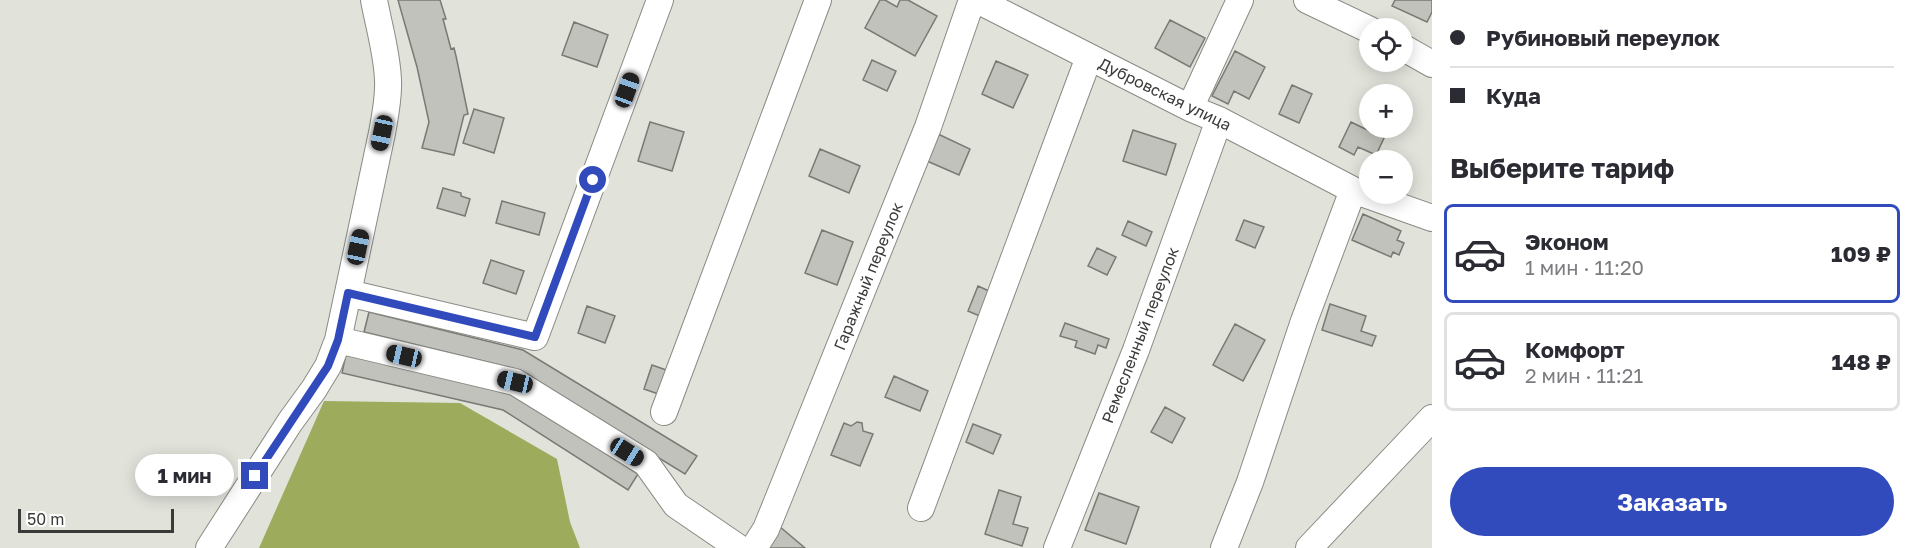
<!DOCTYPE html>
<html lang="ru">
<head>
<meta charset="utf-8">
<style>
  :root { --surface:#fff; --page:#f2f2f3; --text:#2b2b33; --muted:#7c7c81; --line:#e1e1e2; --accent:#324bbc }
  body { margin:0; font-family:"Golos Text",sans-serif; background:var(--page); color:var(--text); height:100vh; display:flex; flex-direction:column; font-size:22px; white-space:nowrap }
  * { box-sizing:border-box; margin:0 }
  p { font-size:20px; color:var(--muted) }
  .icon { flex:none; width:33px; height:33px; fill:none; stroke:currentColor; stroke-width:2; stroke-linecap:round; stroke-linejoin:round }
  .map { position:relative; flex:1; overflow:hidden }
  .details { display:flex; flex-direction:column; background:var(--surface); width:480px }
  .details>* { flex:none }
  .banner { display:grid; align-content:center; height:132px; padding:0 18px; background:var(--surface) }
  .tools { position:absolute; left:1359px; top:18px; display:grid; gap:12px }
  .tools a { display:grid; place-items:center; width:54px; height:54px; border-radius:50%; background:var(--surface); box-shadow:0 3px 15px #0003; font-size:30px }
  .scale { position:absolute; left:18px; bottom:15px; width:156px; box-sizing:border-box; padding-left:6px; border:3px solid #3a3b38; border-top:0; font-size:16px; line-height:21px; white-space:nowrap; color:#3a3b38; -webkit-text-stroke:4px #fff; paint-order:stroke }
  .end { position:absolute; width:27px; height:27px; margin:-14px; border:8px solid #324bbc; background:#fff; box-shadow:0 0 0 3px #fff }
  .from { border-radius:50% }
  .bubble { position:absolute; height:42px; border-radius:21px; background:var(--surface); box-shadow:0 3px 15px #0003; font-size:20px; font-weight:700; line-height:42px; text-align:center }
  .car { position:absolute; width:18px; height:36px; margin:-18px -9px; border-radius:8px; box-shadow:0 0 4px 2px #0007; background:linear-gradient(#222 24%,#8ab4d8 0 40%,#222 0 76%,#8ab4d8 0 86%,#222 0) }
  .banner b { display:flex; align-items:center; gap:21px; height:57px; font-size:22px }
  .banner b+b { border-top:2px solid var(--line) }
  .banner i { width:15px; height:15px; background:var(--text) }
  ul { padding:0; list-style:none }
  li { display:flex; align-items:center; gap:18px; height:99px; margin:0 12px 9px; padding:0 6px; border:3px solid var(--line); border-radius:9px }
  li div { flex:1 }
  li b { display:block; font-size:22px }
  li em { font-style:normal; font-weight:700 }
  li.current { border-color:var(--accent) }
  li>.icon { width:54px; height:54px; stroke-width:1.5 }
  h2 { padding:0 18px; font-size:27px; line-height:72px }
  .button { display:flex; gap:12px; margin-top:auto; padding:12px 18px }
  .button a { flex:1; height:69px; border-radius:36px; background:var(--accent); color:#fff; font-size:24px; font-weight:700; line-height:69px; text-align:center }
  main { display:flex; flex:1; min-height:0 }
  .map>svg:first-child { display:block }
  .forest { fill:#9cac5c }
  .building { fill:#c0c2bb; stroke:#787a73; stroke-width:1.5 }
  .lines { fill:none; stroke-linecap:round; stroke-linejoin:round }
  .minor-casing { stroke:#898b84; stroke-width:28 }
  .minor { stroke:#fff; stroke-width:26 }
  .route { stroke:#324bbc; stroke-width:8 }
  .labels { text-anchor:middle; stroke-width:4.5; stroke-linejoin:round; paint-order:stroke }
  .street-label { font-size:16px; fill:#3a3b38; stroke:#fff }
</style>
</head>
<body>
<main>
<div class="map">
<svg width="1432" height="548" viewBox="0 0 1432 548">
  <rect width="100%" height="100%" fill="#e1e3db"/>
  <path class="forest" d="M324,401L460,403L557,459L570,522L580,548H259Z"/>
  <path class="building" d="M398,0H440L446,19H443L451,49L454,48L456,56L468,114L464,115L454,155L422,148L429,122L417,67Z
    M880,0H885L897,7L900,0H908L937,16L915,56L865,28Z
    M1395,0H1432V12L1427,22L1392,6Z
    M1170,20L1205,38L1190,67L1155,48Z
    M574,22L608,35L597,67L562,55Z
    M1235,51L1265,67L1249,99L1234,91L1228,104L1212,96Z
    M872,60L896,71L887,91L863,80Z
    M996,61L1028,75L1013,108L982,94Z
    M1292,85L1312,94L1299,123L1279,114Z
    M474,109L504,118L494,153L463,143Z
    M650,122L684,132L672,171L638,161Z
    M1351,122L1384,138L1376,155L1358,147L1354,155L1339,147Z
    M1133,130L1176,144L1166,175L1123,161Z
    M938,134L970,149L959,175L927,161Z
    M820,149L860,166L849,193L809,176Z
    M443,188L461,193V196L470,199L465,216L437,208Z
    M502,201L545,213L539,235L496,223Z
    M1363,214L1401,231L1397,240L1404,243L1399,255L1393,252L1391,257L1352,240Z
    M1244,220L1264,227L1255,248L1236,240Z
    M1128,221L1152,232L1146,246L1122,235Z
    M822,230L853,242L837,285L805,273Z
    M1097,248L1116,257L1107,275L1088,266Z
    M491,260L524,271L516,294L483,283Z
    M978,286L991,292L982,317L968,311Z
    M1330,304L1366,316L1361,331L1376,336L1372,346L1322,330Z
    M587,306L615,316L605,343L578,333Z
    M369,312L523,350L697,456L685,474L512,368L364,332Z
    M1065,323L1109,339L1106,348L1098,345L1095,354L1075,347L1077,341L1060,336Z
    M1235,324L1265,340L1243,381L1213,365Z
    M346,354L511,392L638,474L628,490L503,410L342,373Z
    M652,365L672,372L664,396L644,389Z
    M894,376L928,391L920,411L885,397Z
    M1165,407L1185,418L1172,443L1151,432Z
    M857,422L862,423L863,431L873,434L860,466L831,455L844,423L851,426Z
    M973,424L1001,435L993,454L966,442Z
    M999,490L1021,497L1013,524L1028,528L1022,546L985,534Z
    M1099,493L1139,507L1126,544L1085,530Z
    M779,526L805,548H764Z"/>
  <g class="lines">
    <defs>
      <path id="minor" d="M977,0L1190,108L1219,120L1353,190L1432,218
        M1307,0L1370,30
        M1402,47L1432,64
        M1190,108L1240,0
        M348,293L535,337L660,0
        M338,340L515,382L646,463L676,505L739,548
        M664,412L818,0
        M921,508L1089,57
        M209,548L290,422L314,389L328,366L338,340L382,133C385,116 389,98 388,80C387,53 379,27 374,0
        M754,548L766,529L779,497L928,127L972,0
        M1057,548L1136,350L1219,120
        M1224,548L1250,482L1304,321L1353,190
        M1309,548L1432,418"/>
    </defs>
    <use href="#minor" class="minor-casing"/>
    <use href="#minor" class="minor"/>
  </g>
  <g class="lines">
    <path class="route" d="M255,476L328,366L338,340L348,293L535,337L593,180"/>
  </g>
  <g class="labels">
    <g class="street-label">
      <text transform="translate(1165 94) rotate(26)" y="6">Дубровская улица</text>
      <text transform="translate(868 276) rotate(-68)" y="6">Гаражный переулок</text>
      <text transform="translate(1140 335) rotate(-69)" y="6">Ремесленный переулок</text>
    </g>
  </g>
</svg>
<div class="tools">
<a><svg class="icon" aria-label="locate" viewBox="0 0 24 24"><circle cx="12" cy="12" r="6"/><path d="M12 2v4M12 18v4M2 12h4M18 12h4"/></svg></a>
<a>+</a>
<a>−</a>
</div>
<div class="scale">50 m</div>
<i class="end from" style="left:593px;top:180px"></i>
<i class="end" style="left:255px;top:476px"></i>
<div class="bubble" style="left:135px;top:454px;width:99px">1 мин</div>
<i class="car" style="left:627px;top:90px;rotate:20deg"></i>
<i class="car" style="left:382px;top:133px;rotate:192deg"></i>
<i class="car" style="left:358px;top:247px;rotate:12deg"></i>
<i class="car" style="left:404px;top:356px;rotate:283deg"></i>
<i class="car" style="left:515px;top:382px;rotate:283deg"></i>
<i class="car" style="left:627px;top:452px;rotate:122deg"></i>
</div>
<section class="details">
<div class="banner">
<b><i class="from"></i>Рубиновый переулок</b>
<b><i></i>Куда</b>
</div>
<h2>Выберите тариф</h2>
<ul>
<li class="current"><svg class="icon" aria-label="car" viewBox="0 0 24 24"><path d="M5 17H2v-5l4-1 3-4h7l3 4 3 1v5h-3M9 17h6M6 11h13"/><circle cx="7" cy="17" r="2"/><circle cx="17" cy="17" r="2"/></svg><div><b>Эконом</b><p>1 мин · 11:20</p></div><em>109 ₽</em></li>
<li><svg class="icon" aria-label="car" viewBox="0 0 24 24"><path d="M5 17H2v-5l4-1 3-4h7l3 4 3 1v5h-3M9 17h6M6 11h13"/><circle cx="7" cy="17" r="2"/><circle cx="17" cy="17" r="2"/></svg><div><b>Комфорт</b><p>2 мин · 11:21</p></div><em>148 ₽</em></li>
</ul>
<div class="button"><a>Заказать</a></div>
</section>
</main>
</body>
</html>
